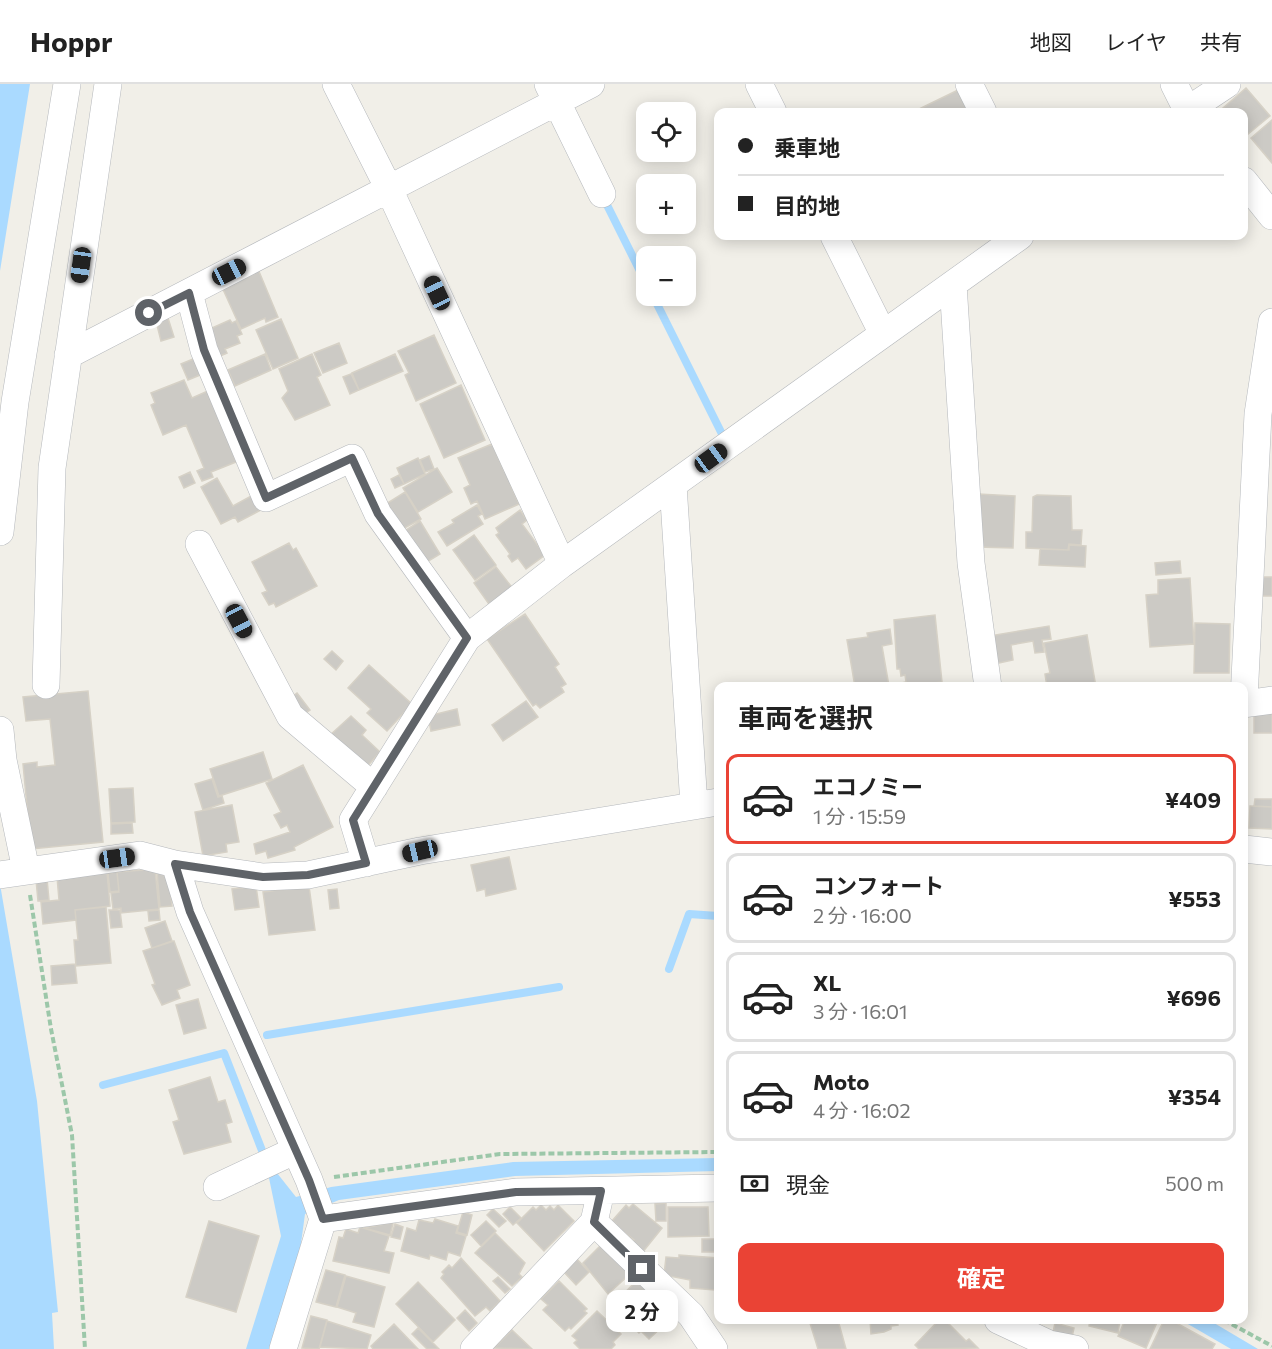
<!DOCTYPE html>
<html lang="ja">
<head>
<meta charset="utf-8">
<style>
  :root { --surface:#fff; --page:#f6f6f6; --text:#222; --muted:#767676; --line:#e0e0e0; --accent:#ea4335 }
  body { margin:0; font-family:Commissioner,"Noto Sans JP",sans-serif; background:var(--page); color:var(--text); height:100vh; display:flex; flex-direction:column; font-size:22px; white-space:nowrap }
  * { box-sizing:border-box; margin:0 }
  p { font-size:20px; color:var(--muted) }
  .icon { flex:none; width:33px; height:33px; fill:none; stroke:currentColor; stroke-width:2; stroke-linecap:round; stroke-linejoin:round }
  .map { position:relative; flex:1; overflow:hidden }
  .panel { position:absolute; left:714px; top:598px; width:534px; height:642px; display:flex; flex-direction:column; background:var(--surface); border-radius:12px; box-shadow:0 3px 15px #0003 }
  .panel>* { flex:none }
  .hud { position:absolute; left:714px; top:24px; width:534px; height:132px; border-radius:12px; box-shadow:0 3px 15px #0003; display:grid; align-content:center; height:132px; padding:0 24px; background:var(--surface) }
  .tools { position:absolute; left:636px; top:18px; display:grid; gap:12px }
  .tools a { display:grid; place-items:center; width:60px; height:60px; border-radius:12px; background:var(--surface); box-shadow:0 3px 15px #0003; font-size:30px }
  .end { position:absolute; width:27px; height:27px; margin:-14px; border:8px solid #5f6368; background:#fff; box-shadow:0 0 0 3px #fff }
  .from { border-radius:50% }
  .bubble { position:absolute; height:42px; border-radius:12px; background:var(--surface); box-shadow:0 3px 15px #0003; font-size:20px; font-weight:700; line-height:42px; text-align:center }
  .car { position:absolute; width:18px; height:36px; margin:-18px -9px; border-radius:8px; box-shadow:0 0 4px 2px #0007; background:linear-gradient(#222 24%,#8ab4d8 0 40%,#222 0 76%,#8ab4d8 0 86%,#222 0) }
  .hud b { display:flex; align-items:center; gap:21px; height:57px; font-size:22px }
  .hud b+b { border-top:2px solid var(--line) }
  .hud i { width:15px; height:15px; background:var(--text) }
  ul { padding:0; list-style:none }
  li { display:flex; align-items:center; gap:18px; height:90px; margin:0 12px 9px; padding:0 12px; border:3px solid var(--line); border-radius:12px }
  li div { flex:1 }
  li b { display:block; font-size:22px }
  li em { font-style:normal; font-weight:700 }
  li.active { border-color:var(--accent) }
  li>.icon { width:54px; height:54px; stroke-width:1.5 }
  h2 { padding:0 24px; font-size:27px; line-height:72px }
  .pay { display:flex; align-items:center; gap:15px; height:66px; padding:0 24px; font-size:22px }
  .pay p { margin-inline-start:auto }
  .cta { display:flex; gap:12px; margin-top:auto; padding:12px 24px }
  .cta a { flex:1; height:69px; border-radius:12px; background:var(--accent); color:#fff; font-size:24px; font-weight:700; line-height:69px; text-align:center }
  header { display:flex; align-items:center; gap:36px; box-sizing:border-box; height:84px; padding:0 30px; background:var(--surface); border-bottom:2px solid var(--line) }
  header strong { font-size:28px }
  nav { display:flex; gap:33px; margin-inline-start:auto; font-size:21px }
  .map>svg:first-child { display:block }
  .water { fill:#aadaff }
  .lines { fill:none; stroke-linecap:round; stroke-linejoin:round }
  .stream { stroke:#aadaff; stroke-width:8 }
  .building { fill:#cccac5; stroke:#d6d1c6; stroke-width:1.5 }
  .minor-casing { stroke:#b5b8bc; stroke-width:28 }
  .path { stroke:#9cc7a9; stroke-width:4; stroke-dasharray:6 3; stroke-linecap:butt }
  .minor { stroke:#fff; stroke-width:27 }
  .route { stroke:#5f6368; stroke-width:8 }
</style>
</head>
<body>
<header>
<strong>Hoppr</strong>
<nav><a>地図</a><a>レイヤ</a><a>共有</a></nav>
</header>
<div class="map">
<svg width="1272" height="1265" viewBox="0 0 1272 1265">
  <rect width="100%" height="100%" fill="#f1efe8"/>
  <path class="water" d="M0,0H30L0,187Z
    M0,800L37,1017L58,1228L52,1229L54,1265H0Z
    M718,1074V1087L515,1092L339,1116L305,1130L300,1167L269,1265H246L281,1152L269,1094L277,1089L296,1113L331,1103L513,1078Z
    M1181,1236H1209L1258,1265H1231Z"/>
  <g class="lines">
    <path class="stream" d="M604,115L646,199
      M653,212L722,350
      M669,885L689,830L718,832
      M267,951L559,903
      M103,1001L224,969L263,1069"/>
  </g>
  <path class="building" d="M1246,4L1270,32L1247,51L1244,47V28H1228L1223,24Z
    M960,5L971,28H913Z
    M1272,36V79L1251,54Z
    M258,185L278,233L266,238L265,234L241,245L221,201Z
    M168,234L174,253L161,257L156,237Z
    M281,235L298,274L273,285L256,246Z
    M230,236L232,239L236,237L242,250L237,252L240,259L225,265L227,269L220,272L205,247Z
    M434,251L456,299L416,317L405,291L409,289L398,267Z
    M339,259L347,279L323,289L314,269Z
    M265,270L271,286L235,302L228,286Z
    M312,270L321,291L317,293L330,321L295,336L282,314L288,307L279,285Z
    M395,270L403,287L359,306L352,289Z
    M198,273L205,289L188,296L181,280Z
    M351,290L359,306L350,310L343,293Z
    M184,296L192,314L210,306L236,378L211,388L213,393L202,397L197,387L204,384L186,341L163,351L151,321L155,319L151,309Z
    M461,301L485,356L444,374L420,320Z
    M492,360L504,387L507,385L515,401L511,402L519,420L485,435L477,417L471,420L464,404L470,401L458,374Z
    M429,372L434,385L425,388L420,376Z
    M418,374L425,390L404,400L397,384Z
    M437,384L452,408L418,428L403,404Z
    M190,388L195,399L184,404L179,393Z
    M399,391L404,400L395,404L391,395Z
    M217,394L233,422L253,411L261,426L238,438L235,433L221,440L201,403Z
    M405,408L421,435L401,446L386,420Z
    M978,410L1015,412L1013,464L977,463Z
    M1037,411L1071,412L1072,446H1082L1081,461L1069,460L1068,466L1026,464V448H1032L1033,413Z
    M477,421L482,430L478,432L483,440L447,462L438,448L454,439L452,436Z
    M520,426L527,436L522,440L545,471L526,485L518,474L512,478L508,472L510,470L496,451L499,449L496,444Z
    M420,437L440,470L422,481L403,448Z
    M474,451L496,481L475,496L453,466Z
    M289,459L293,466L296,464L317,502L276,523L274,519L269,521L262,509L267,507L252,478Z
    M1069,461L1086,462L1085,483L1039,481L1040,465L1069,466Z
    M1180,477L1181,489L1156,491L1155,479Z
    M496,483L514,506L491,523L474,499Z
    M1258,493H1272V512H1257Z
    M1190,494L1194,560L1150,563L1146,511L1158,510V496Z
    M525,530L559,580L555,583L566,600L561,603L564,608L540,624L536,620L533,622L487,555Z
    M935,531L942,598L902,603L901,599L906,598L905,591L901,592L900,585H897L894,536Z
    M1195,539L1230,540L1229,589H1194Z
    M1049,542L1051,555L1042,556L1044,568L1035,569L1033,557L1011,561L1013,576L994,580L989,552Z
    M890,545L892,560L882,562L889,602L855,603L847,556L868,553L867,549Z
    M1087,551L1096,603H1047L1045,590L1050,589L1044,559Z
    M332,567L343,577L336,586L324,575Z
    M369,581L412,620L387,647L367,629L371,625L348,604Z
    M88,607L103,758L31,765L23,680L37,678V683L55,681L50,635L26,637L23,613Z
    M297,609L310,626L301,632L289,615Z
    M526,617L538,633L503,657L492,641Z
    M457,625L460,641L431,647L428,632Z
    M1254,629H1272V649H1254Z
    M351,632L366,646L362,651L380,668L364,686L328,653Z
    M263,668L272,695L219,712L210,685Z
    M303,681L333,743L294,763L295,766L268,774L266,767L256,770L254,760L290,748L287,741L281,744L274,731L281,728L266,699Z
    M212,695L218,713L222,712L224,719L203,726L195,700Z
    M133,704L135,738L111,739L109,705Z
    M1255,715H1272V723L1254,722Z
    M232,721L239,758L226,760L227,768L203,772L195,728Z
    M1250,722L1272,723V745L1249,744Z
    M132,739L133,749L111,750V740Z
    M509,773L516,805L486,812L485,805L477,807L471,781Z
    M155,785L159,825L121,829V824L113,825L111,809L119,808L117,788Z
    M107,788L110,822L75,826L76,836L43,840L41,818L59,816L57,793Z
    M117,788L119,807L110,808L108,789Z
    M157,788H160L169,796L172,822L160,823Z
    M47,795L49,816L38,817L36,796Z
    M256,802L259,823L235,826L232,805Z
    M309,802L315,846L269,851L263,808Z
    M337,805L339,824L330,825L328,806Z
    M106,823L111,879L76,882L74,856H78L75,826Z
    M109,826H120L122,843L111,844Z
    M159,826L160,836L149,837L148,827Z
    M165,837L172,857L152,864L145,844Z
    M174,857L190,901L177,906L180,914L162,921L152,901L155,900L143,867Z
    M75,880L77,899L52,901L51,882Z
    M198,915L206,944L184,950L176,921Z
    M210,993L218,1018L225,1016L232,1038L226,1040L231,1058L184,1070L173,1038L179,1036L169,1006Z
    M666,1119V1137H656L655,1120Z
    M633,1120L662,1144L642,1169L631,1160L634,1156L625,1149L623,1153L612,1145L616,1140L612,1137L626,1121L629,1124Z
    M541,1121L546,1126L550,1122L554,1126L558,1121L574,1137L544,1167L517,1139L533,1123L536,1126Z
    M510,1123L521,1134L513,1141L503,1130Z
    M668,1123H708L709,1152L668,1153Z
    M493,1125L506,1137L499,1143L487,1131Z
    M463,1128L472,1131L467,1151L457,1148Z
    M435,1135L458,1142L456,1149L466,1152L460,1172L448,1168L446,1176L430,1171L429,1175L401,1167L407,1144L416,1147L419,1136L433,1139Z
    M209,1137L259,1152L236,1228L186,1213Z
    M486,1137L496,1147L481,1162L471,1151Z
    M390,1139L393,1140L390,1151L364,1144Z
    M395,1140L403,1143L400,1155L391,1153Z
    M360,1143L389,1152L384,1167L394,1169L389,1189L333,1177L339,1153L343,1154L346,1145L358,1149Z
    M495,1149L525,1179L519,1190L522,1193L512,1202L475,1169Z
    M702,1155H715V1168H702Z
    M601,1161L630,1190L608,1210L583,1179Z
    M679,1171L718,1174L715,1206L690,1204V1196L664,1191L666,1173L679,1174Z
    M461,1174L500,1217L490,1227L486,1223L475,1232L441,1194L444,1190L442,1188L449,1181L452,1184Z
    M576,1174L589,1188L576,1201L563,1187Z
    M326,1186L345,1191L336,1223L316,1218Z
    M346,1192L385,1203L374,1243L353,1238L356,1229L337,1223Z
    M498,1193L510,1205L505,1209L493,1197Z
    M637,1196L664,1223L639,1249L612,1222Z
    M559,1197L587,1225L584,1227L587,1229L571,1245L569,1243L565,1247L543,1226L548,1221L541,1215Z
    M418,1198L455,1236L433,1258L396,1220Z
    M465,1226L477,1239L469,1247L457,1234Z
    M597,1227L621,1250L613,1258L615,1261L611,1265H580L574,1259L577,1256L572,1252Z
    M311,1232L327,1236L319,1265L302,1264Z
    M656,1233L664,1241L649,1255L641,1247Z
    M809,1236H838L846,1265H818Z
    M870,1236H897L898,1241L891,1242V1245L884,1248L871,1250Z
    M939,1236H945L966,1257L969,1255L978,1264L919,1265L915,1261Z
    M1090,1236H1120L1118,1249L1089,1242Z
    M1125,1236H1158L1146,1264L1118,1252Z
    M1164,1236H1171L1215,1260L1212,1265H1150Z
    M327,1237L371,1251L367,1265L320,1263Z
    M1055,1239L1074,1244L1072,1253L1053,1248Z
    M394,1240L418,1265H373L371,1262Z
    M418,1244L439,1265H427L412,1250Z
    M512,1246L532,1265L494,1264Z"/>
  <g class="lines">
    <defs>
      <path id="minor" d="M336,0L389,105L562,480
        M548,0L602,110
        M759,0L773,28
        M969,0L983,28
        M1174,0L1188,28
        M1185,28L1227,0
        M1244,97L1272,132
        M834,152L883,250
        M953,200L971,479L988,603
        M189,209L204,266L266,414L352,374L378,430L467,554
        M68,271L591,0
        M673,401L694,721
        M0,448L15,318L67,0
        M199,460L290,632L374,703
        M46,601L52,384L108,0
        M1244,615L1258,330L1272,238
        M1244,620L1272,616
        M0,646L3,676L26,786
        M1244,765L1272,768
        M366,779L353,736L467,554L562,480L1020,152
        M175,780L190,828L309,1096L323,1135L283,1265
        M0,791L140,771L175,780L263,793L308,791L420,767L718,718
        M217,1103L294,1067
        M323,1135L516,1108L718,1104
        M594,1138L691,1231L714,1265
        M998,1236L1049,1260L1075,1265
        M474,1265L594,1138L601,1107"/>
    </defs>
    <use href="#minor" class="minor-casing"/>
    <path class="path" d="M30,811L51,945L72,1051L85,1265
      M334,1093L500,1070L718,1068
      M1224,1236L1272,1262"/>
    <use href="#minor" class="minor"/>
  </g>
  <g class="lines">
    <path class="route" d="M149,229L189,209L204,266L266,414L352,374L378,430L467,554L353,736L366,779L308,791L263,793L175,780L190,828L309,1096L323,1135L516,1108L601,1107L594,1138L642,1185"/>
  </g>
</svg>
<div class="tools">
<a><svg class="icon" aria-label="locate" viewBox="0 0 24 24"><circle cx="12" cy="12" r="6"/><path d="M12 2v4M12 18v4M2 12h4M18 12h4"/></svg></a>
<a>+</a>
<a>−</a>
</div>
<i class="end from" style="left:149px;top:229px"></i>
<i class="end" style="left:642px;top:1185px"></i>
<div class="bubble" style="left:606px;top:1206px;width:72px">2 分</div>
<i class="car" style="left:81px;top:181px;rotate:188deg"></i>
<i class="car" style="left:229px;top:188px;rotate:63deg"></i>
<i class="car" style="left:437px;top:209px;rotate:335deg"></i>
<i class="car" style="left:711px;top:374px;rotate:54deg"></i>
<i class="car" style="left:239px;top:537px;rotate:152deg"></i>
<i class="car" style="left:420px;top:767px;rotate:257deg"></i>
<i class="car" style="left:117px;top:774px;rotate:82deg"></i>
<div class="hud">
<b><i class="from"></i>乗車地</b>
<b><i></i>目的地</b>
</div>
<section class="panel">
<h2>車両を選択</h2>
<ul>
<li class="active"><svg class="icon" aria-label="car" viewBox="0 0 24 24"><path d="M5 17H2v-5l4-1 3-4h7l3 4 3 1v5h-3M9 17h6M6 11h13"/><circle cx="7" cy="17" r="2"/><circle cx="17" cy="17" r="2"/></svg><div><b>エコノミー</b><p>1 分 · 15:59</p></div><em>¥409</em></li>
<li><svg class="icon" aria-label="car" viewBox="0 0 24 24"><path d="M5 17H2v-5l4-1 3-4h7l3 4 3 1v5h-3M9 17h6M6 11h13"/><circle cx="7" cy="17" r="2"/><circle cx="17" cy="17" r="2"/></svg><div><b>コンフォート</b><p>2 分 · 16:00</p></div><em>¥553</em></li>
<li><svg class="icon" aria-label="car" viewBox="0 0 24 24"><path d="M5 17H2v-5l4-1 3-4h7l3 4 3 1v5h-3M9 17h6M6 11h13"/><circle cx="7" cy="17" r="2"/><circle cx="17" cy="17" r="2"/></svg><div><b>XL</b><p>3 分 · 16:01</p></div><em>¥696</em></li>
<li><svg class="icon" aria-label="car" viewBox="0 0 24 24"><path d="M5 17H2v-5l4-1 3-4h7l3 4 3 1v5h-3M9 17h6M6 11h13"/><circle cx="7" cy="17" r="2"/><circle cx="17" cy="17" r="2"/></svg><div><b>Moto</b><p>4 分 · 16:02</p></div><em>¥354</em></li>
</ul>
<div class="pay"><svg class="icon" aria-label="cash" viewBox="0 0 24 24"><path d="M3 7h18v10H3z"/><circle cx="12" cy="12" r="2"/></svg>現金<p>500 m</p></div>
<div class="cta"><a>確定</a></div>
</section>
</div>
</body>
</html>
